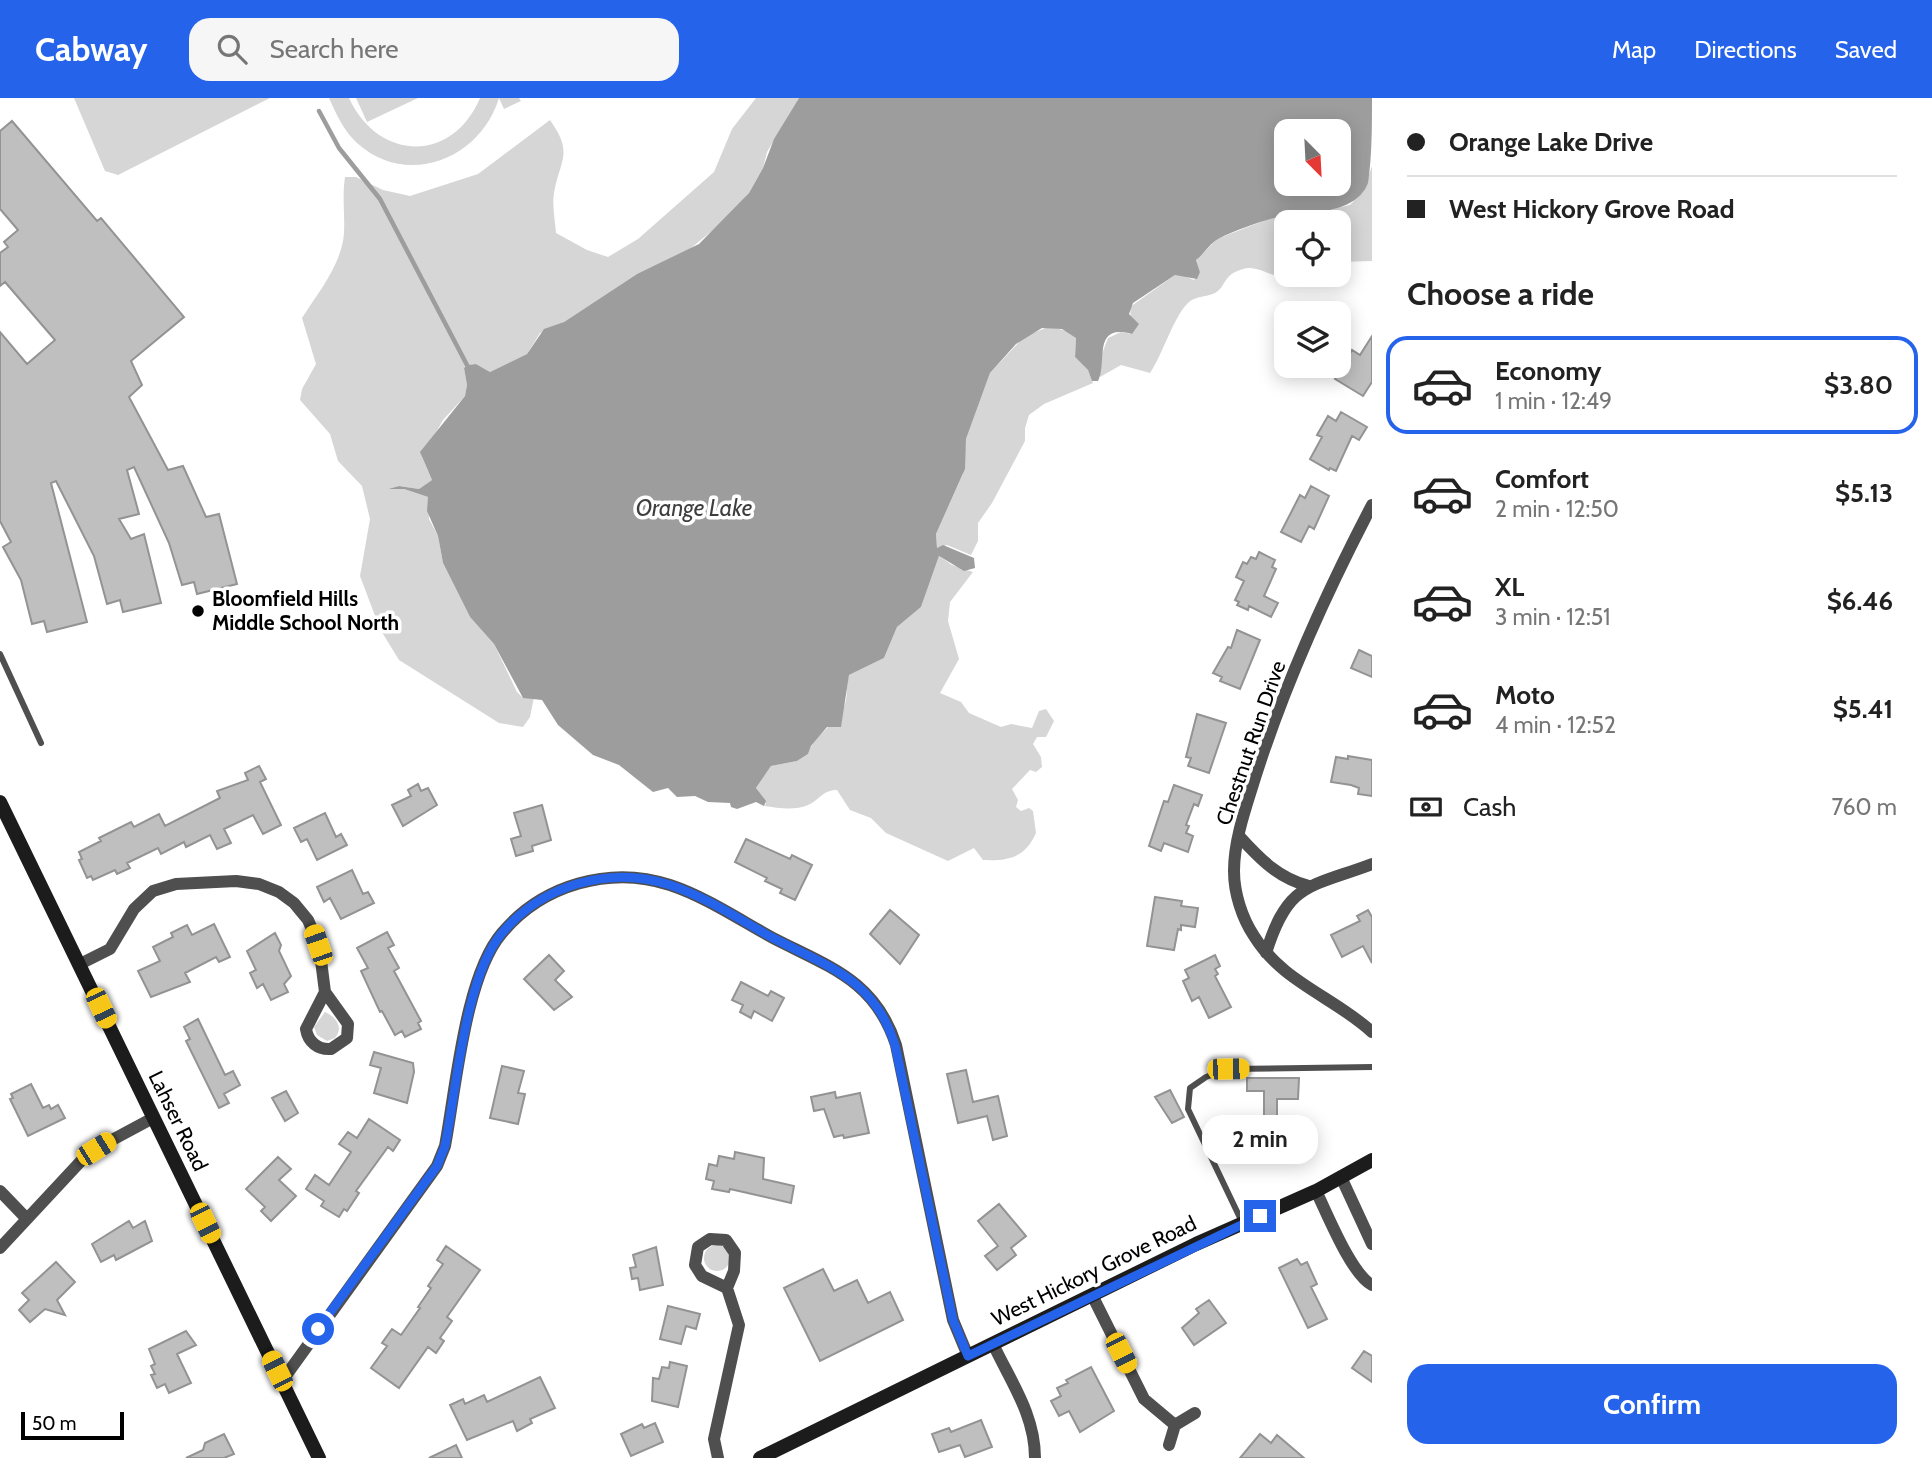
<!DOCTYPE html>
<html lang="en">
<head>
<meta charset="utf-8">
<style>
  :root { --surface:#fff; --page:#f6f6f6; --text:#222; --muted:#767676; --line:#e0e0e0; --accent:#2563eb }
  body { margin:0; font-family:Cabin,sans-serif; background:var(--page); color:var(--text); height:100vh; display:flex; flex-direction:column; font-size:26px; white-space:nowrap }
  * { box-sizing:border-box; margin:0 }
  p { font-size:23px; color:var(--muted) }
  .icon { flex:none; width:38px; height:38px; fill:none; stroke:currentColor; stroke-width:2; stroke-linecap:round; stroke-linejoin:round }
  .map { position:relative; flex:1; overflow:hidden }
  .details { display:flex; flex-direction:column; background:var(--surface); width:560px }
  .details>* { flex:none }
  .hud { display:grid; align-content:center; height:154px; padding:0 35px; background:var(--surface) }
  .needle { width:46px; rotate:156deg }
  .fabs { position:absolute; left:1274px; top:21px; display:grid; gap:14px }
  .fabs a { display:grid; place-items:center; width:77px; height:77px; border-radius:14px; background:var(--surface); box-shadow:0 4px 18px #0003; font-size:35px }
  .scale { position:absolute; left:21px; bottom:18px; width:103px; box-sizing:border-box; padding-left:7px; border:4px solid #000; border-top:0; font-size:19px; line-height:24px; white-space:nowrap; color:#000; -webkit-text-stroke:5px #fff; paint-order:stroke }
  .end { position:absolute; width:32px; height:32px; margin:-16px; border:9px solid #2563eb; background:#fff; box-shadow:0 0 0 4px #fff }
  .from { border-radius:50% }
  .bubble { position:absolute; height:49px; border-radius:21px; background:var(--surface); box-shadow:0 4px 18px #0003; font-size:23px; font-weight:700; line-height:49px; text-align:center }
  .car { position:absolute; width:21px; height:42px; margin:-21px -10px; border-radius:9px; box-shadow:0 0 5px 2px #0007; background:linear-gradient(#f5c518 24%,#345 0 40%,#f5c518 0 76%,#345 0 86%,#f5c518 0) }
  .hud b { display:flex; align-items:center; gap:24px; height:66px; font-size:26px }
  .hud b+b { border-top:2px solid var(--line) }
  .hud i { width:18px; height:18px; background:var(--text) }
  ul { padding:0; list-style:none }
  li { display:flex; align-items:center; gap:21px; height:98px; margin:0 14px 10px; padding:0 21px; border:4px solid transparent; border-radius:21px }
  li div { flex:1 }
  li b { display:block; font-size:26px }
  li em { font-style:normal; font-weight:700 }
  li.active { border-color:var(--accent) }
  li>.icon { width:63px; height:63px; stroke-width:1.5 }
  h2 { padding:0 35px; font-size:32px; line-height:84px }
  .pay { display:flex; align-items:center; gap:18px; height:77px; padding:0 35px; font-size:26px }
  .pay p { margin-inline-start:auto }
  .cta { display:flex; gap:14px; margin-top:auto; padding:14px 35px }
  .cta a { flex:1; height:80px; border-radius:21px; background:var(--accent); color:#fff; font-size:28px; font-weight:700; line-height:80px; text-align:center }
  header { display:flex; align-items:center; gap:42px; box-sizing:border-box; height:98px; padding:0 35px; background:var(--accent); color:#fff }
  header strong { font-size:33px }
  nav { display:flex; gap:38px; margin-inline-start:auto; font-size:24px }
  .search { width:490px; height:63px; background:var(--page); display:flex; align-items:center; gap:18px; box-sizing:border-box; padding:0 24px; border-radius:21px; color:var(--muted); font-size:26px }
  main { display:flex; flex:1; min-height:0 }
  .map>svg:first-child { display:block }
  .green { fill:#d6d6d6 }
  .water { fill:#9d9d9d; fill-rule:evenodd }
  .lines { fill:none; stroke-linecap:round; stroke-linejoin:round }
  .stream { stroke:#9d9d9d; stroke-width:4.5 }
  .building { fill:#bfbfbf; stroke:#939393; stroke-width:2 }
  .lane { stroke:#4f4f4f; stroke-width:6 }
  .street { stroke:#4f4f4f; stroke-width:12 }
  .secondary { stroke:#1c1c1c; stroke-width:14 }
  .route { stroke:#2563eb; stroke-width:9 }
  .poi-dot { fill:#000; stroke:#fff; stroke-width:2.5 }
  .labels { text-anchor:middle; stroke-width:7; stroke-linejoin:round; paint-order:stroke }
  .poi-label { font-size:21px; font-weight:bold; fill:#000; stroke:#fff; text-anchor:start }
  .street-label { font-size:21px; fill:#000; stroke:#fff }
  .water-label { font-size:23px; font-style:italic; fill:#3e3e3e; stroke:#fff }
</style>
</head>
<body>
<header>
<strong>Cabway</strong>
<div class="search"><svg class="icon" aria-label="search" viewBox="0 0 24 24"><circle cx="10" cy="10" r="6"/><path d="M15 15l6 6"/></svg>Search here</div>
<nav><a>Map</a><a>Directions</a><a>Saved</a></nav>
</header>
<main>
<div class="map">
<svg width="1372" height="1360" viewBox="0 0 1372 1360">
  <rect width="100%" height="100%" fill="#fff"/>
  <path class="green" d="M74,0H270L118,77L105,73Z
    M329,0H349C378,63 452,66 480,0H519L521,3L504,11L499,0C481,60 408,91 357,45C344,33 336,16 329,0Z
    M356,0H418L367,24Z
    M756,0H799L767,54L763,70L749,95L724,123L685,155L637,176L564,224L540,235L527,256L490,274L476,266L467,267L464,270L467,287L465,298L443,322L422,359L432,382L419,391L399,388L388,391H404L428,399L429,421L438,438L443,465L470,519L494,546L517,594L523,600L534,599L530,619L523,629L499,625L399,562L380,531L360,478L370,421L362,388L338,363L330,336L300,302L302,291L316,266L302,220C318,195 342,166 344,135C345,116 342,99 345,79H356L383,92L410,98L478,76L550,22C574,56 560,61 554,95C552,107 555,122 556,135L587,152L608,159L638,141L714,74L732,31Z
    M1372,68V163L1339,164V124H1286V177H1289C1275,184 1260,166 1243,171C1222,177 1227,188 1215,195C1207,199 1196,198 1189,204C1174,217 1163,256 1150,275L1121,267L1100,279V261L1108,240L1121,234L1132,236L1130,209L1175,177L1180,176L1194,182L1200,174L1196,162L1217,141L1271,120L1296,116L1305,118L1350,107L1363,94Z
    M1050,228L1072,235L1076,240L1075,259L1088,272L1093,285L1044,306L1029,317L1025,330V343L992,405L978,425V443L971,457L947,447L937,450L936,436L963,376L966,341L990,275L1024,239Z
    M939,458L952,467L973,474L950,504L948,523L959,561L940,595L961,604L969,615L1001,629L1011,626L1032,630L1039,613L1046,611L1054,623L1046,639H1037L1033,646L1041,659L1042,669L1036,674L1030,672L1012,691L1018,702L1016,709L1021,713L1029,710L1033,713L1036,735C1025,760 1008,763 983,762L974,750L948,763L886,735L871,720L850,712L837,692C822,692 820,702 808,707C794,713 779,710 764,708L766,706L756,690L771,668L797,663L808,656C813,638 838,625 845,606C848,597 846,586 849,577L884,560L897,529L921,509Z
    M325,914C336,919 344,929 335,940L327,943L317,937L314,929Z
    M704 1160a13 13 0 1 1 26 0a13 13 0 1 1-26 0Z"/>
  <path class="water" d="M799,0H1372C1372,27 1372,60 1368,85C1355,119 1303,113 1274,120C1264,122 1222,137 1215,143C1208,148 1203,157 1196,162L1200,174L1197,181L1175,177L1133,205L1129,216L1139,226L1132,236C1091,225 1108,265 1098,283H1092L1088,272L1075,259L1076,240L1062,231L1042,230L1016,246L990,275L966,341L965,371L936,436L937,450L943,447L974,460L975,470L964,473L939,458L921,509L897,529L884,560L849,577L841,629H827L811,648L808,656L797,663L771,668L756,690L766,703L764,708L756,704L737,711L731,709L730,705L708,704L695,698L677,699L668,690L653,694L619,667L593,657L558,627L542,602L523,600L494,546L470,519L443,465L438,438L427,413L428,399L404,391H388L399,388L419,391L432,382L420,354L465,298L467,287L464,270L467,267L476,266L490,274L527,256L544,231L564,224L637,176L699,146L749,95L763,70L774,41ZM1286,33H1339V86H1286Z"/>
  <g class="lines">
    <path class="stream" d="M319,13L339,50L380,101L467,267"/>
  </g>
  <path class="building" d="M12,23L97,123L101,120L184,219L131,263L142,287L129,299L168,372L183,368L206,419L219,416L237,486L197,496L194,484L182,487L169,445L134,369L127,372L139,416L119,421L131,441L144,436L161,505L123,514L120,502L107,506L94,458L56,383L51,385L87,524L47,534L44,523L32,526L21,482L3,449L11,444L0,423V234L27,266L55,242L5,184L0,188V155L8,149L4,144L18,132L0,111V33Z
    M1372,238V284L1363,298L1335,281L1352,252L1360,257Z
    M1341,314L1367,329L1359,342L1352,338L1336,373L1330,370L1329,372L1310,361L1322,339L1317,337L1328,318L1336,323Z
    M1311,388L1329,398L1314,431L1309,428L1301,444L1281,434L1300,397L1305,400Z
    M1259,454L1275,462L1272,469L1276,471L1264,498L1278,505L1271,519L1249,508L1248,512L1237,507L1239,504L1235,502L1244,483L1236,479L1243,464L1247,466L1251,459L1256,461Z
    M1237,532L1260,542L1240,591L1220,583L1222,579L1213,575L1228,549L1231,550Z
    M1359,552L1372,558V579L1351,570Z
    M1197,616L1226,625L1209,675L1188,668L1191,660L1186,659Z
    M1348,658L1372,662V698L1358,696L1359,690L1351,687L1331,684L1336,659L1348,661Z
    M259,668L266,681L260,684L281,727L263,736L253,717L224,731L231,745L217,751L210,737L186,749L184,744L161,756L158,750L127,765L130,770L117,776L115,772L93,782L91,778L87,780L79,762L82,761L79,754L101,743L99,740L131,724L134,729L159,716L165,728L220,700L217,693L248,682L245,675Z
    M418,686L421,693L428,690L437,707L403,728L392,707L411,698L408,692Z
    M1174,687L1202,697L1198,708L1194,706L1186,727L1189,728L1186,735L1193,738L1188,754L1164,745L1161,753L1149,748L1164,703L1168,704Z
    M542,707L551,742L532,748L533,753L516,758L511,741L521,738L514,715Z
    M325,715L336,739L341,736L347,747L317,762L307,741L301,744L294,730Z
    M746,741L790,761L792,757L812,767L795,802L780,795L782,791L765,783L767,780L735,764Z
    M352,772L363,796L368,794L374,805L341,821L330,800L324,804L317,789Z
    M1155,799L1182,803L1181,808L1198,810L1195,829L1181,827V832L1178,831L1174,852L1147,848Z
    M890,812L919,837L900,866L870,836Z
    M1368,812L1372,819V865L1363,848L1342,859L1331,837L1360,823L1357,818Z
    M214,826L230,859L219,864L216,859L185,875L190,884L151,899L138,873L160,863L153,849L173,839L171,835L187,827L192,837Z
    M387,834L394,847L388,850L399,870L394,873L421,923L418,925L421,931L405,939L402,933L395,937L382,913L380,914L361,873L368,870L357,850Z
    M275,835L281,847L279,853L291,878L284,886L288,894L271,902L263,886L257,890L250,875L256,872L247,853Z
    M549,857L564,873L555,882L572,899L554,912L524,881Z
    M1215,857L1220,868L1215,871L1218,876L1215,878L1231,909L1209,920L1199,899L1192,903L1183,883L1189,880L1185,872Z
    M741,884L768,898L771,893L784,900L772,923L754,913L751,920L740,914L743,907L732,902Z
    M198,921L225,977L233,973L240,987L224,996L229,1005L219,1010L186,943L190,941L184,929Z
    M374,954L413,965L414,974L407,1005L374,995L381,970L370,967Z
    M502,968L524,973L518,995L525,996L518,1026L490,1020Z
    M966,972L973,1004L998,998L1007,1038L993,1042L987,1018L958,1025L947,976Z
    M1247,980H1299L1298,1001H1277V1023H1269V1043H1247V1022H1264V993H1247Z
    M31,986L43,1010L49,1007L51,1011L58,1007L65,1020L28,1038L10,1001L13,1000L11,996Z
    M1170,992L1184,1019L1172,1025L1155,999Z
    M286,993L298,1015L285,1023L272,1000Z
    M835,994L836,1000L860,995L869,1035L844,1040L843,1037L834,1039L824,1011L814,1013L811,999Z
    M369,1021L400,1042L393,1053L388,1049L356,1093L359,1095L347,1113L344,1111L339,1119L321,1108L324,1103L306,1091L315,1077L329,1087L351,1054L339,1046L348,1034L357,1040Z
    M735,1054L764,1060L763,1081L794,1088L791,1105L730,1091L729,1094L712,1091L714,1083L706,1081L709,1066L717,1068L719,1058L734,1061Z
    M278,1059L291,1071L279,1082L296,1098L271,1123L261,1113L265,1109L246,1091Z
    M999,1106L1026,1138L1011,1150L1016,1157L997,1172L985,1158L998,1148L978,1123Z
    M129,1123L133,1130L145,1123L152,1143L116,1162L114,1157L101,1164L92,1146Z
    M446,1148L480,1172L447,1219L452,1223L440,1240L444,1243L436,1255L428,1249L399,1290L371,1270L387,1248L382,1245L392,1231L401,1237L420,1210L418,1209L431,1190L428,1188L443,1166L437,1162Z
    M656,1149L663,1187L640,1192L638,1180L632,1181L630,1170L636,1169L633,1157Z
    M1297,1161L1301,1167L1307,1164L1317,1186L1311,1189L1327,1221L1308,1230L1279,1170Z
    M56,1164L75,1184L57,1202L65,1217L45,1211L30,1224L19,1212L29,1202L22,1195Z
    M823,1171L834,1193L857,1182L868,1205L890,1194L903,1222L820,1263L784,1190Z
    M1209,1202L1226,1225L1194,1247L1182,1230L1199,1215L1196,1211Z
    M668,1208L700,1216L696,1231L686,1228L681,1246L660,1241Z
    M186,1233L196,1247L177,1256L191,1285L169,1295L165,1286L157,1290L151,1277L155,1276L151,1268L155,1266L149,1251Z
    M1364,1253L1372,1258V1284L1352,1270Z
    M670,1264L687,1268L678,1309L652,1303L653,1280L659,1281L662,1269L669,1270Z
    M1091,1269L1114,1313L1080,1334L1069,1313L1059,1318L1051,1303L1061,1298L1057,1290L1068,1285L1066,1282Z
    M540,1279L555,1310L530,1321L532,1325L517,1333L513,1323L467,1342L450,1307L463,1301L465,1306L484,1297L487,1304Z
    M981,1322L992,1349L965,1359L960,1347L939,1354L932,1336L949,1330L951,1334Z
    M655,1325L663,1344L631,1358L621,1336L642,1326L644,1330Z
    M224,1336L234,1356L224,1360H186L203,1352L205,1345Z
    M1260,1336L1271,1345L1277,1337L1304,1360H1240Z
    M456,1347L462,1360H429Z"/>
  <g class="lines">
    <path class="lane" d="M0,556L41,645
      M1242,1124L1188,1011L1190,990L1206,979L1228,971L1372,969"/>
    <path class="street" d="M1372,407C1326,495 1285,585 1255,680C1246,709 1234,742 1234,773C1234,795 1242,820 1254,838C1282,884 1334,899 1372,934
      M1239,738C1260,761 1278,780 1309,788
      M1266,855C1288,784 1308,790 1372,766
      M80,866L110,851L134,811L153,793L176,786L236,783L259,786L279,794L294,805L308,822L319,847L325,894L306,931C308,944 318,952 331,951L347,940L348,926L325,894
      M1341,1079L1372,1146
      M0,1093L27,1121
      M1316,1093C1327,1115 1351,1176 1372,1187
      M0,1150L81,1063L112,1042L153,1020
      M1092,1197L1144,1301L1175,1327
      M993,1246C1011,1284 1035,1317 1035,1360
      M282,1283L437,1068L445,1048C456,990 465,878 502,835C542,787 610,767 670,787C706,799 740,822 773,840C829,869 875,882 896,947L953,1222L968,1258
      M1169,1347L1175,1327L1195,1315
      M718,1360L714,1341L739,1227L727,1190L702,1178L695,1167L698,1149L710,1141L726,1142L735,1155L734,1173L727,1190"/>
    <path class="secondary" d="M0,704L319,1360
      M760,1360L1196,1146L1316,1093L1372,1062"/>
  </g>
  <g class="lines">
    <path class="route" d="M318,1231L437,1068L445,1048C457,989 465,879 502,835C542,787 610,767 670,787C706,799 740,822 773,840C829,869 875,882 895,947L953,1222L968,1258L1260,1118"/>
  </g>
  <circle class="poi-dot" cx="198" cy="513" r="7"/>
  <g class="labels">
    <g class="poi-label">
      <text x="212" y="508">Bloomfield Hills<tspan x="212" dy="24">Middle School North</tspan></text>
    </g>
    <g class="street-label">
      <text transform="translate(1251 645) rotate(-71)" y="7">Chestnut Run Drive</text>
      <text transform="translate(178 1023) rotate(64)" y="7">Lahser Road</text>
      <text transform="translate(1094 1173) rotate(-26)" y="7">West Hickory Grove Road</text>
    </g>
    <g class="water-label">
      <text x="694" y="418">Orange Lake</text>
    </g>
  </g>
</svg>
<div class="fabs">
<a><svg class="needle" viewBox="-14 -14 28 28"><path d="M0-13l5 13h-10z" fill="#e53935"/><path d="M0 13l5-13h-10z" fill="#767676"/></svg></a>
<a><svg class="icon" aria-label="locate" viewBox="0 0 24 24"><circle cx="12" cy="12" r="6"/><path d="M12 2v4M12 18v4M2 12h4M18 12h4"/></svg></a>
<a><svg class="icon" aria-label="layers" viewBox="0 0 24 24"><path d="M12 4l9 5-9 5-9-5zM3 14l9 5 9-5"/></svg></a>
</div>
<div class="scale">50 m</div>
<i class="end from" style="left:318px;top:1231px"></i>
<i class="end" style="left:1260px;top:1118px"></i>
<div class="bubble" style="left:1202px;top:1017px;width:116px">2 min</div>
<i class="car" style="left:318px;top:847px;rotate:341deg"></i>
<i class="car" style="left:101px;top:910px;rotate:155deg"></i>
<i class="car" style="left:1228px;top:971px;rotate:89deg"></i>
<i class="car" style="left:96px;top:1051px;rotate:58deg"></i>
<i class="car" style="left:205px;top:1125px;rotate:154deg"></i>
<i class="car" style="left:1121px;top:1255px;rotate:153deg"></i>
<i class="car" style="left:277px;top:1273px;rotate:334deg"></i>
</div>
<section class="details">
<div class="hud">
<b><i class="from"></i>Orange Lake Drive</b>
<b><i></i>West Hickory Grove Road</b>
</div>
<h2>Choose a ride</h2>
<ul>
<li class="active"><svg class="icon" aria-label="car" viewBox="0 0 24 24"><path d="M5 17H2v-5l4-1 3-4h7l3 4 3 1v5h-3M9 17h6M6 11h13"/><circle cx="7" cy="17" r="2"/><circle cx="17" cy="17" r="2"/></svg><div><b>Economy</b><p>1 min · 12:49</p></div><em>$3.80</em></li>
<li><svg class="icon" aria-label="car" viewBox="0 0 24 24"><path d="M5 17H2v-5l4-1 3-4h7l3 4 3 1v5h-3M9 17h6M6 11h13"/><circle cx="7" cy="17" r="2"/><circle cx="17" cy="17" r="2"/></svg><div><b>Comfort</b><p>2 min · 12:50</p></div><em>$5.13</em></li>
<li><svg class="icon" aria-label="car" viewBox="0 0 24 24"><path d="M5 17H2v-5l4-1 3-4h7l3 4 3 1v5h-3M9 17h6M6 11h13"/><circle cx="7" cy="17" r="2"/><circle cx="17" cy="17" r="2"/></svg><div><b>XL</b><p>3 min · 12:51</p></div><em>$6.46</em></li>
<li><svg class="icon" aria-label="car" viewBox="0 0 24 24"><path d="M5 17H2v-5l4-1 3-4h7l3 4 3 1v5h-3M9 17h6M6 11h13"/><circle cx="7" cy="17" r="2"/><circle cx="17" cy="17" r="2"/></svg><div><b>Moto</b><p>4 min · 12:52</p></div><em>$5.41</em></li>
</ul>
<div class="pay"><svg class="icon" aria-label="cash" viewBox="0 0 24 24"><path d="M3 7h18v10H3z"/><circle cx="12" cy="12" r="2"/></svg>Cash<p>760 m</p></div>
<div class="cta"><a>Confirm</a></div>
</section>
</main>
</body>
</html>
